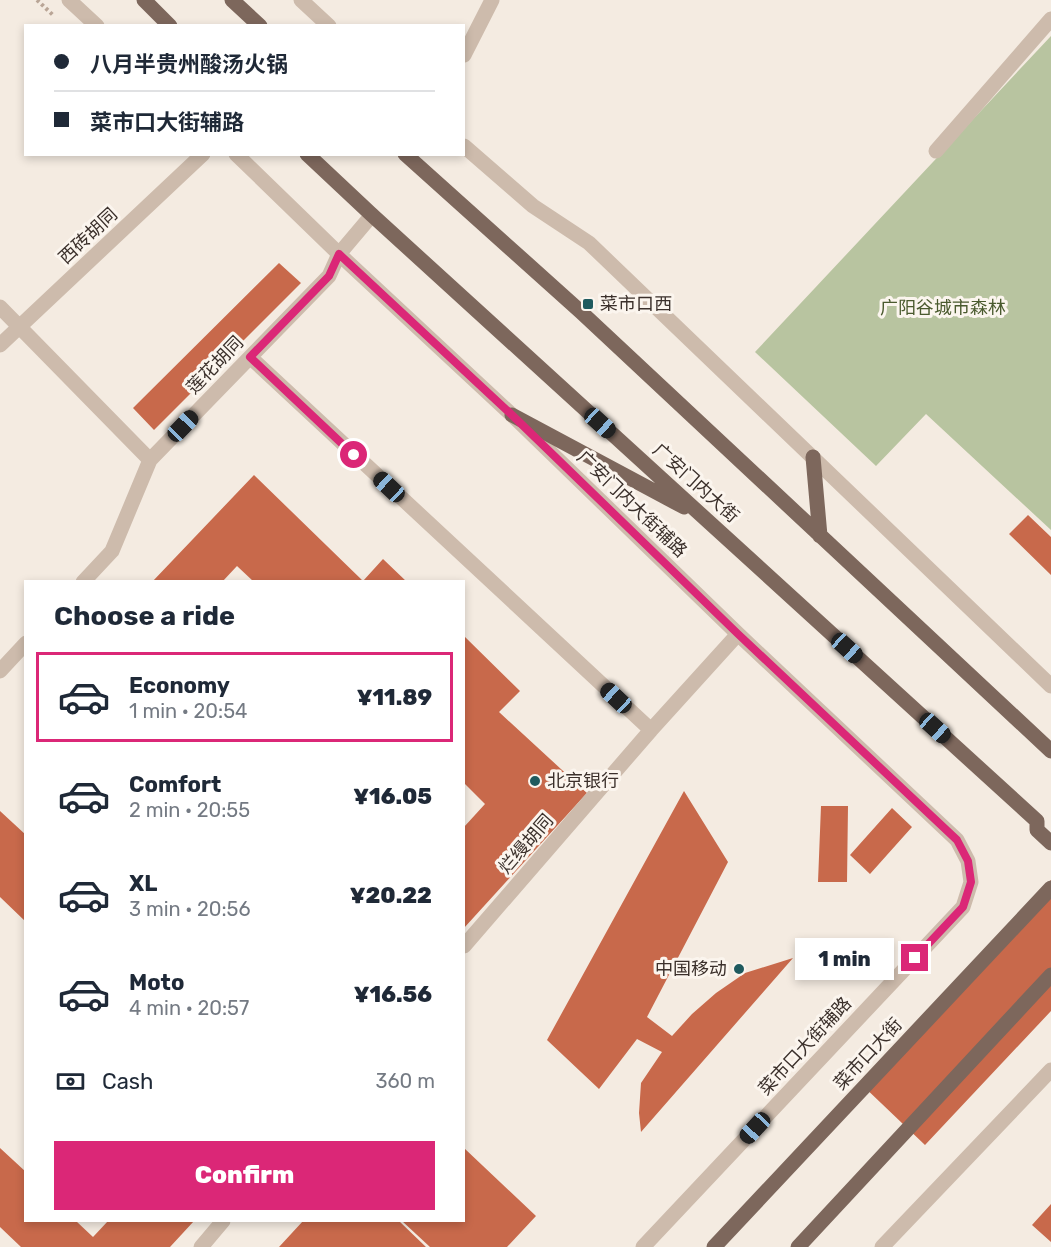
<!DOCTYPE html>
<html lang="en">
<head>
<meta charset="utf-8">
<style>
  :root { --surface:#fff; --page:#f2f2f3; --text:#1f2937; --muted:#747a83; --line:#e0e1e3; --accent:#db2777 }
  body { margin:0; font-family:Rubik,"Noto Sans SC",sans-serif; background:var(--page); color:var(--text); height:100vh; display:flex; flex-direction:column; font-size:22px; white-space:nowrap }
  * { box-sizing:border-box; margin:0 }
  p { font-size:20px; color:var(--muted) }
  .icon { flex:none; width:33px; height:33px; fill:none; stroke:currentColor; stroke-width:2; stroke-linecap:round; stroke-linejoin:round }
  .map { position:relative; flex:1; overflow:hidden }
  .details { position:absolute; left:24px; top:580px; width:441px; height:642px; display:flex; flex-direction:column; background:var(--surface); border-radius:0px; box-shadow:0 3px 9px #0003 }
  .details>* { flex:none }
  .guide { position:absolute; left:24px; top:24px; width:441px; height:132px; border-radius:0px; box-shadow:0 3px 9px #0003; display:grid; align-content:center; height:132px; padding:0 30px; background:var(--surface) }
  .end { position:absolute; width:27px; height:27px; margin:-14px; border:8px solid #db2777; background:#fff; box-shadow:0 0 0 3px #fff }
  .from { border-radius:50% }
  .bubble { position:absolute; height:42px; border-radius:0px; background:var(--surface); box-shadow:0 3px 9px #0003; font-size:20px; font-weight:800; line-height:42px; text-align:center }
  .car { position:absolute; width:18px; height:36px; margin:-18px -9px; border-radius:8px; box-shadow:0 0 4px 2px #0007; background:linear-gradient(#222 24%,#8ab4d8 0 40%,#222 0 76%,#8ab4d8 0 86%,#222 0) }
  .guide b { display:flex; align-items:center; gap:21px; height:57px; font-size:22px }
  .guide b+b { border-top:2px solid var(--line) }
  .guide i { width:15px; height:15px; background:var(--text) }
  ul { padding:0; list-style:none }
  li { display:flex; align-items:center; gap:18px; height:90px; margin:0 12px 9px; padding:0 18px; border:3px solid transparent; border-radius:0px }
  li div { flex:1 }
  li b { display:block; font-size:22px }
  li em { font-style:normal; font-weight:800 }
  li.current { border-color:var(--accent) }
  li>.icon { width:54px; height:54px; stroke-width:1.5 }
  h2 { padding:0 30px; font-size:27px; line-height:72px }
  .pay { display:flex; align-items:center; gap:15px; height:66px; padding:0 30px; font-size:22px }
  .pay p { margin-inline-start:auto }
  .cta { display:flex; gap:12px; margin-top:auto; padding:12px 30px }
  .cta a { flex:1; height:69px; border-radius:0px; background:var(--accent); color:#fff; font-size:24px; font-weight:800; line-height:69px; text-align:center }
  .map>svg:first-child { display:block }
  .green { fill:#b8c4a0 }
  .building { fill:#c8694b }
  .lines { fill:none; stroke-linecap:round; stroke-linejoin:round }
  .path { stroke:#b9a596; stroke-width:4; stroke-dasharray:3 3; stroke-linecap:butt }
  .minor { stroke:#cdbbac; stroke-width:15 }
  .major { stroke:#7d675c; stroke-width:15 }
  .route { stroke:#db2777; stroke-width:8 }
  .poi-dot { fill:#1f5a5e; stroke:#fbf5ee; stroke-width:2 }
  .labels { text-anchor:middle; stroke-width:6; stroke-linejoin:round; paint-order:stroke }
  .street-label { font-size:18px; fill:#3b302b; stroke:#fbf5ee }
  .poi-label { font-size:18px; fill:#3b302b; stroke:#fbf5ee; text-anchor:start }
  .park-label { font-size:18px; fill:#4a5a2e; stroke:#fbf5ee }
</style>
</head>
<body>
<div class="map">
<svg width="1051" height="1247" viewBox="0 0 1051 1247">
  <rect width="100%" height="100%" fill="#f4ebe1"/>
  <path class="green" d="M1051,36V530L926,414L876,466L755,352Z"/>
  <path class="building" d="M279,263L301,283L154,430L133,408Z
    M254,475L363,581L383,559L407,582H254L237,566L222,582H152Z
    M1028,515L1051,537V575L1009,534Z
    M464,636L520,691L499,712L587,793L464,928V827L485,804L464,783Z
    M684,791L728,862L647,1017L672,1036L692,1014L716,993L745,973L793,958L641,1132L639,1113L641,1083L662,1052L637,1039L599,1089L547,1040Z
    M821,806H848L847,882H818Z
    M892,808L912,827L870,874L850,855Z
    M0,811L26,835V922L0,897Z
    M1051,880V1011L925,1145L860,1083Z
    M0,1148L26,1172V1221H76L93,1237L108,1221H194L170,1247H21L0,1227Z
    M464,1148L536,1216L507,1247H430L402,1221H464Z
    M1051,1204V1242L1032,1225Z
    M303,1221H399L426,1247H279Z"/>
  <g class="lines">
    <path class="path" d="M37,0L54,16"/>
    <path class="minor" d="M69,0L97,26
      M301,0L329,26
      M464,55L492,0
      M464,146L533,206L589,243L1051,686
      M936,151L1051,19
      M236,154L339,254L512,415L738,634L957,840L968,861L971,882L963,907L643,1247
      M0,307L150,460
      M0,345L203,154
      M250,357L651,730
      M83,582L112,551L150,460L329,276L339,254L372,215
      M0,671L26,643
      M464,946L651,730L738,634
      M201,1247L223,1221
      M882,1247L1051,1070"/>
    <path class="major" d="M144,0L170,26
      M232,0L260,26
      M307,154L372,215L1037,821V830L1051,843
      M405,154L581,312L1051,751
      M512,415L684,507
      M813,457L820,536
      M714,1247L1051,888
      M798,1247L1051,975"/>
  </g>
  <g class="lines">
    <path class="route" d="M354,455L250,357L329,276L339,254L512,415L738,634L957,840L968,861L971,882L963,907L915,958"/>
  </g>
  <g class="poi-dot">
    <rect x="582" y="298" width="12" height="12" rx="3"/>
    <circle cx="535" cy="781" r="6"/>
    <circle cx="739" cy="969" r="6"/>
  </g>
  <g class="labels">
    <g class="street-label">
      <text transform="translate(88 236) rotate(-43)" y="6">西砖胡同</text>
      <text transform="translate(215 365) rotate(-46)" y="6">莲花胡同</text>
      <text transform="translate(696 483) rotate(42)" y="6">广安门内大街</text>
      <text transform="translate(632 504) rotate(44)" y="6">广安门内大街辅路</text>
      <text transform="translate(526 844) rotate(-49)" y="6">烂缦胡同</text>
      <text transform="translate(805 1046) rotate(-47)" y="6">菜市口大街辅路</text>
      <text transform="translate(868 1054) rotate(-47)" y="6">菜市口大街</text>
    </g>
    <g class="poi-label">
      <text x="600" y="310">菜市口西</text>
      <text x="547" y="787">北京银行</text>
      <text x="727" y="975" text-anchor="end">中国移动</text>
    </g>
    <g class="park-label">
      <text x="943" y="314">广阳谷城市森林</text>
    </g>
  </g>
</svg>
<i class="end from" style="left:354px;top:455px"></i>
<i class="end" style="left:915px;top:958px"></i>
<div class="bubble" style="left:795px;top:938px;width:99px">1 min</div>
<i class="car" style="left:600px;top:423px;rotate:132deg"></i>
<i class="car" style="left:183px;top:426px;rotate:44deg"></i>
<i class="car" style="left:389px;top:487px;rotate:313deg"></i>
<i class="car" style="left:847px;top:648px;rotate:132deg"></i>
<i class="car" style="left:616px;top:698px;rotate:313deg"></i>
<i class="car" style="left:935px;top:728px;rotate:132deg"></i>
<i class="car" style="left:755px;top:1128px;rotate:223deg"></i>
<div class="guide">
<b><i class="from"></i>八月半贵州酸汤火锅</b>
<b><i></i>菜市口大街辅路</b>
</div>
<section class="details">
<h2>Choose a ride</h2>
<ul>
<li class="current"><svg class="icon" aria-label="car" viewBox="0 0 24 24"><path d="M5 17H2v-5l4-1 3-4h7l3 4 3 1v5h-3M9 17h6M6 11h13"/><circle cx="7" cy="17" r="2"/><circle cx="17" cy="17" r="2"/></svg><div><b>Economy</b><p>1 min · 20:54</p></div><em>¥11.89</em></li>
<li><svg class="icon" aria-label="car" viewBox="0 0 24 24"><path d="M5 17H2v-5l4-1 3-4h7l3 4 3 1v5h-3M9 17h6M6 11h13"/><circle cx="7" cy="17" r="2"/><circle cx="17" cy="17" r="2"/></svg><div><b>Comfort</b><p>2 min · 20:55</p></div><em>¥16.05</em></li>
<li><svg class="icon" aria-label="car" viewBox="0 0 24 24"><path d="M5 17H2v-5l4-1 3-4h7l3 4 3 1v5h-3M9 17h6M6 11h13"/><circle cx="7" cy="17" r="2"/><circle cx="17" cy="17" r="2"/></svg><div><b>XL</b><p>3 min · 20:56</p></div><em>¥20.22</em></li>
<li><svg class="icon" aria-label="car" viewBox="0 0 24 24"><path d="M5 17H2v-5l4-1 3-4h7l3 4 3 1v5h-3M9 17h6M6 11h13"/><circle cx="7" cy="17" r="2"/><circle cx="17" cy="17" r="2"/></svg><div><b>Moto</b><p>4 min · 20:57</p></div><em>¥16.56</em></li>
</ul>
<div class="pay"><svg class="icon" aria-label="cash" viewBox="0 0 24 24"><path d="M3 7h18v10H3z"/><circle cx="12" cy="12" r="2"/></svg>Cash<p>360 m</p></div>
<div class="cta"><a>Confirm</a></div>
</section>
</div>
</body>
</html>
